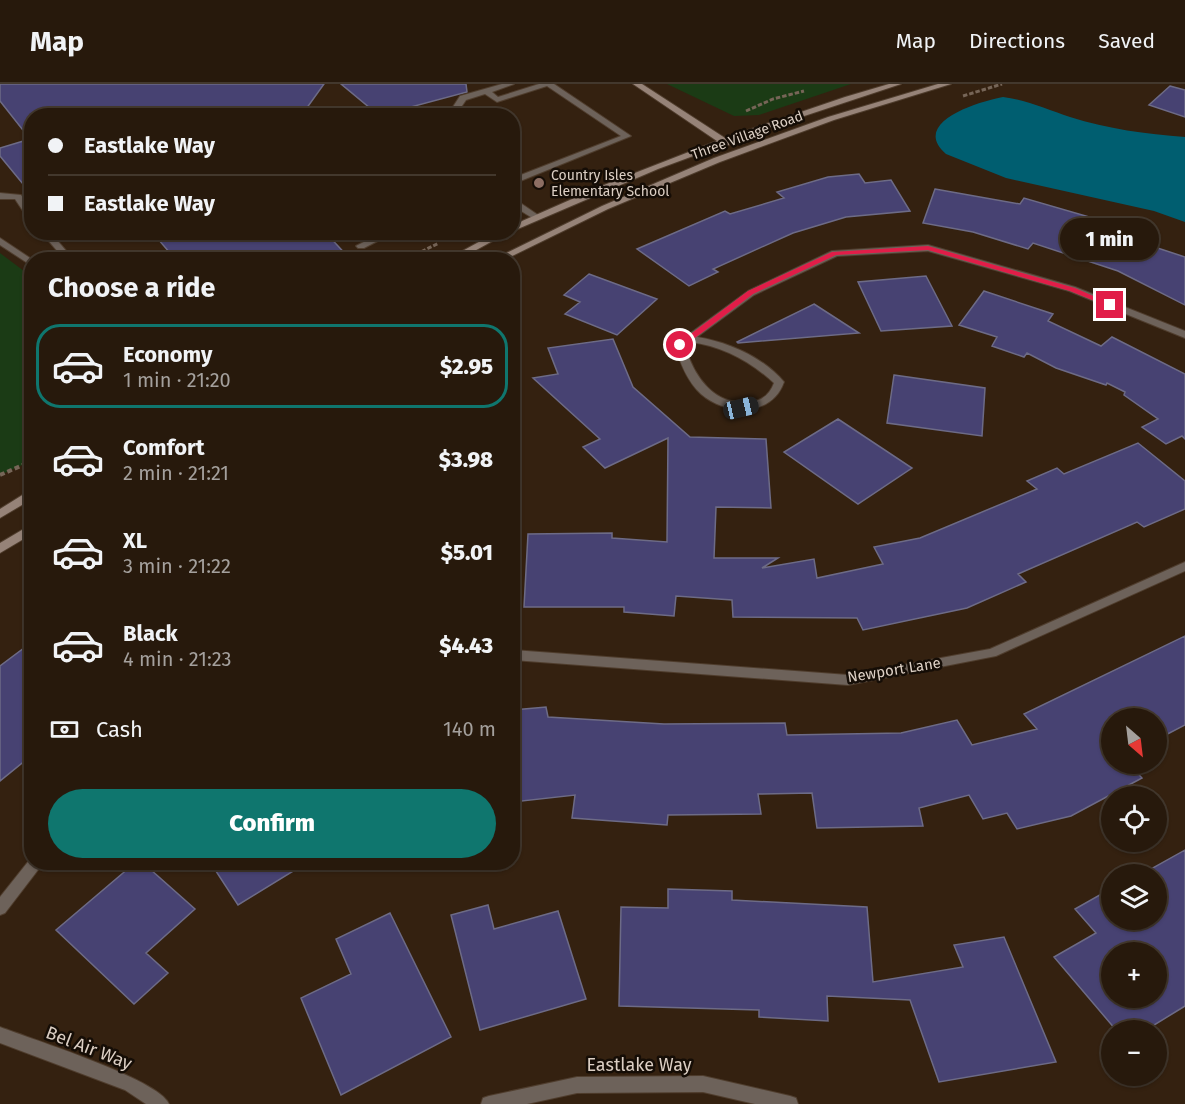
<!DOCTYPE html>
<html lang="en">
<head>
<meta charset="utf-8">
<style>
  :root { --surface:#27190c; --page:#33261a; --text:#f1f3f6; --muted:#a4a09d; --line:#43382d; --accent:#0f766e }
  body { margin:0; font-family:"Fira Sans",sans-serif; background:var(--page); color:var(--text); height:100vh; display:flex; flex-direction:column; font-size:22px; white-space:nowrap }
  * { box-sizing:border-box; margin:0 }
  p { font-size:20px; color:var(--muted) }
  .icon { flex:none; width:33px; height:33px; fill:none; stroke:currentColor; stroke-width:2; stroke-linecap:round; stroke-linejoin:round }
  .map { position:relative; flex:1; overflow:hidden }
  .details { position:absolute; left:24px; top:168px; width:496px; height:618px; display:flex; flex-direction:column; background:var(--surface); border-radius:24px; box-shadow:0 2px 4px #0004,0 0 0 2px var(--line) }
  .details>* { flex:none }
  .top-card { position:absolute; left:24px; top:24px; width:496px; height:132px; border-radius:24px; box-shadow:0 2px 4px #0004,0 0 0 2px var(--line); display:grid; align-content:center; height:132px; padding:0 24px; background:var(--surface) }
  .needle { width:39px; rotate:152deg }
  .buttons { position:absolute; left:1101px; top:624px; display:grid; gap:12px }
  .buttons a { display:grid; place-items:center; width:66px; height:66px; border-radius:50%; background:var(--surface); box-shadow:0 2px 4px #0004,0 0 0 2px var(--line); font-size:30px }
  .end { position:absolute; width:27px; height:27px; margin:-14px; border:8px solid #e11d48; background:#fff; box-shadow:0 0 0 3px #fff }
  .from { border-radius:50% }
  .bubble { position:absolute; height:42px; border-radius:21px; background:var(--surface); box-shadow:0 2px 4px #0004,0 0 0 2px var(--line); font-size:20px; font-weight:800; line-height:42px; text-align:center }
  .car { position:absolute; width:18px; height:36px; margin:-18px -9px; border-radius:8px; box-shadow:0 0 4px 2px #0007; background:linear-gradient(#222 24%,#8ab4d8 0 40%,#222 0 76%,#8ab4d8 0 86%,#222 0) }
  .top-card b { display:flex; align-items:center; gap:21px; height:57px; font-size:22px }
  .top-card b+b { border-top:2px solid var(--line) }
  .top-card i { width:15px; height:15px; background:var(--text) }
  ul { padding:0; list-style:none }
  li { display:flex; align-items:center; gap:18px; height:84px; margin:0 12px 9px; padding:0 12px; border:3px solid transparent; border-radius:24px }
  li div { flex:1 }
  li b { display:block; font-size:22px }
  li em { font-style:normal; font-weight:800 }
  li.current { border-color:var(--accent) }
  li>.icon { width:54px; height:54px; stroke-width:1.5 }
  h2 { padding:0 24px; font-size:27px; line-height:72px }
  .pay { display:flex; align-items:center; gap:15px; height:66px; padding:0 24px; font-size:22px }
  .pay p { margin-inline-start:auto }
  .cta { display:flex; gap:12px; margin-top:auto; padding:12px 24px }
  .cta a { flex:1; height:69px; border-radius:36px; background:var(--accent); color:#fff; font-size:24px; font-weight:800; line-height:69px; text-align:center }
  header { display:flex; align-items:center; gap:36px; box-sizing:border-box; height:84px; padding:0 30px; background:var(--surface); border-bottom:2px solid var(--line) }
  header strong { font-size:28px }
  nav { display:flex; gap:33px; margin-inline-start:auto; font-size:21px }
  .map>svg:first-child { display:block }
  .green { fill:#1b3b15 }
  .water { fill:#005e70 }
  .building { fill:#474272; stroke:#6d6b86; stroke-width:1.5; fill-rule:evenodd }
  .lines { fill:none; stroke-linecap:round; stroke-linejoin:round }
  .lane-casing { stroke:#4f3d2d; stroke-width:2 }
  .street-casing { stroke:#4f3d2d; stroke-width:2 }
  .secondary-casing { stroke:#4f3d2d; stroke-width:2 }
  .path-far1 { stroke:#766557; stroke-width:3; stroke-dasharray:4.5 2; stroke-linecap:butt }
  .path { stroke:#766557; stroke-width:4; stroke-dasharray:5 3; stroke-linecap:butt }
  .lane { fill:#6d625a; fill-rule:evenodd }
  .street { fill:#6d625a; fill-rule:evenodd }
  .secondary { fill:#968378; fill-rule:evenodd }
  .route { fill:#e11d48 }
  .education-dot { fill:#8d6e63; stroke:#150d06; stroke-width:2 }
  .labels { text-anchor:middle; stroke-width:5; stroke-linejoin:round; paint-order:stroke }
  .far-street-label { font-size:14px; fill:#dccfc4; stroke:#150d06 }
  .far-poi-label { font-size:14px; fill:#dccfc4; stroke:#150d06; text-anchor:start }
  .street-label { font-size:15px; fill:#dccfc4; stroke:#150d06 }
  .near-street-label { font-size:18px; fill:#dccfc4; stroke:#150d06 }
</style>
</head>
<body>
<header>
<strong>Map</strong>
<nav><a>Map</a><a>Directions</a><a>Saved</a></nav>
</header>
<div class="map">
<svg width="1185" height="1020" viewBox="0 0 1185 1020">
  <rect width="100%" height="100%" fill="#342110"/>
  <path class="green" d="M667,0H851L759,31L734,32Z
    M0,169L32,193L31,377L0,391Z"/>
  <path class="water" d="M1003,13C1027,16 1048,26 1070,33C1108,45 1146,50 1185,53V138L1154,127L1006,94L946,70C909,38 981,17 1003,13Z"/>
  <path class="building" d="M0,0H324L301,32H32V111L0,72V64L30,55L0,17Z
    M341,0H466L467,8L396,27L370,24Z
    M1170,2L1185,6V33L1149,21Z
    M859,90L865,99L891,96L910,127L846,133L793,149L713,185L718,188L689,202L637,165L725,127L730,130L784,114L777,108L828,93Z
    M935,105L1020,120L1024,114L1127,144L1121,152L1185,173V221L1118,187L1033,159L1028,165L973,148L923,139Z
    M152,148H325L351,176H176Z
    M589,190L657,215L617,251L565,230L580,218L564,211Z
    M926,192L952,242L881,247L858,198Z
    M984,207L1053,230L1048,237L1101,262L1112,253L1185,290V355L1182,352L1166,360L1142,343L1158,335L1124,311L1125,308L1107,299L1106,301L1056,284L1027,269L1024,273L992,262L997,253L959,241Z
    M814,220L859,249L738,259L737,258Z
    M613,255L633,303L690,353L766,355L771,424L716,423L714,474H778L762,484L814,475L817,494L883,480L874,463L920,454L1037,405L1027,397L1057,384L1064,390L1138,359L1185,397V425L1144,443L1137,438L1018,490L1026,498L967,524L863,546L857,534L733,533L732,516L676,512L674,532L624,528V523H524L528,450L612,449V454L667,458L668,354L605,384L583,363L600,355L533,294L558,290L548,264Z
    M894,291L985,304L982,352L887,339Z
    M838,335L912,384L858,420L784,368Z
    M1185,552V641L1156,656V634H1112V680H1129L1142,694L1071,732L1017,745L1007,729L983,735L969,711L919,724L923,742L817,744L812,709L758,710L761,730L668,731L667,741L572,734L575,711L513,718V626L546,623L548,633L664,640L785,639L787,651L901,649L957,636L972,661L1037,645L1024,630Z
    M32,558V671L0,697V582Z
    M1185,766V922L1146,946H1116L1054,873L1096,849L1075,825L1112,804V836H1156V790H1142ZM1112,868H1156V914H1112Z
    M136,778H142L195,825L146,869L168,889L134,920L56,846Z
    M210,778H308L238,821Z
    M668,805L732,807V816L867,823L873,898L963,883L954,861L1004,853L1056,978L939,998L910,916L827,912L828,937L759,933V926L619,922L621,823L668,824Z
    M488,821L494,845L558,827L586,915L480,946L451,831Z
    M390,829L451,953L341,1011L301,914L351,890L336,855Z"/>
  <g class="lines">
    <defs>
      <path id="lane" d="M502,0H514L492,8L498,13L539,0H554L631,52L513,100V94L621,52L547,2L497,18L485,10L466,16L455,32H447L460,12Z
        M0,109L21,111L32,127V137L29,136L15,115H0Z
        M513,115L516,116L541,133L537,136L534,135L513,122Z
        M41,148H50L74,176H65Z
        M383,148H395L364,164H358L356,162Z
        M0,154L33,176L32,182L0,161Z"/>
      <path id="street" d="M928,161L1075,203L1185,247V254L1069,207L928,167L837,172L754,211L697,253C728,258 763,273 784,298C772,333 726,332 701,310C687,297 680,279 675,261L677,259L748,207L832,167ZM690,258C722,262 750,277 774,299C770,310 762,317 750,318C714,322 694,293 685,262Z
        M1185,478V487L996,572L848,601L513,576V566L848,591L990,565Z
        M31,774L32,778H43L41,782L5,829L0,831V813Z
        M0,943C31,955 159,995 169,1020H146L125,1006L0,959Z
        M703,992L790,1012L796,1014L798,1020H755L703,1008L577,1009L527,1020H481L483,1014L489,1012L577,993Z"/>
      <path id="secondary" d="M633,0H642L725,54L845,13L889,0H901L753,49L729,58V61H723L658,85L513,147V141L604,101L717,57Z
        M938,0H951L834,36L720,78L608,125L504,176H492L602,122L714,74L828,33Z
        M497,148H509L458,176H446Z
        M32,405V415L0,434V425Z
        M32,440V450L0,469V459Z"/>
    </defs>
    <use href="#lane" class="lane-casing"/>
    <use href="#street" class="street-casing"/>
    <use href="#secondary" class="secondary-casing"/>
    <path class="path-far1" d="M963,12L1002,0
      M746,27L773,15L804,7
      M404,176L439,159"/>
    <path class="path" d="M0,391L32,377"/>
    <use href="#lane" class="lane"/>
    <use href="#street" class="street"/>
    <use href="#secondary" class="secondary"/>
  </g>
  <path class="route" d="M928,162L1075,204L1114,221L1107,222L1070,207L928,166L836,171L753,210L683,263L676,261L748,207L832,168Z"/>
  <circle class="education-dot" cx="539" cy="99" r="6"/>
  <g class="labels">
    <g class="far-street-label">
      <text transform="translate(747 51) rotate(-20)" y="5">Three Village Road</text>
    </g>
    <g class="far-poi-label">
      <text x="551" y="96">Country Isles<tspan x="551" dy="16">Elementary School</tspan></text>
    </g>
    <g class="street-label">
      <text transform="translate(894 586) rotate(-9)" y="5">Newport Lane</text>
    </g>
    <g class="near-street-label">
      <text transform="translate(89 964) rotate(21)" y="6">Bel Air Way</text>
      <text x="639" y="987">Eastlake Way</text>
    </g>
  </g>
</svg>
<div class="buttons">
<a><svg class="needle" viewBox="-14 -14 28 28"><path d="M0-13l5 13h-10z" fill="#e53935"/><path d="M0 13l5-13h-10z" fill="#a4a09d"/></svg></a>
<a><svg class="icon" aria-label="locate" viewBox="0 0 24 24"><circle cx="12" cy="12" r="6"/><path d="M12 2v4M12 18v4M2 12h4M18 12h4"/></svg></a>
<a><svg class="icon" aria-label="layers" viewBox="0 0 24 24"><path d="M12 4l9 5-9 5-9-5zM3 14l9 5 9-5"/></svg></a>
<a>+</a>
<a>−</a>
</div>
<i class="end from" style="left:680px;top:261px"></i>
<i class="end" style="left:1110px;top:221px"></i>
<div class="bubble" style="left:1060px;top:134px;width:99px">1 min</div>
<i class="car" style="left:741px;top:324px;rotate:77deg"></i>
<div class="top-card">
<b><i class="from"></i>Eastlake Way</b>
<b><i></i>Eastlake Way</b>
</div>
<section class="details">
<h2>Choose a ride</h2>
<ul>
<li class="current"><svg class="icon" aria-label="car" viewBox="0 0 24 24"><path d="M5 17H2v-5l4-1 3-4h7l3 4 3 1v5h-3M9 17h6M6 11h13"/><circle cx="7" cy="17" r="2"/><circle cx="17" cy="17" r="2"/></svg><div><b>Economy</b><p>1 min · 21:20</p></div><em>$2.95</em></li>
<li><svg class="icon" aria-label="car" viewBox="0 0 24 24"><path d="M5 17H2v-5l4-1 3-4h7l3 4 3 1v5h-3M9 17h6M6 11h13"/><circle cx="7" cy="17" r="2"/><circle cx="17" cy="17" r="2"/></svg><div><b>Comfort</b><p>2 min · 21:21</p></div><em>$3.98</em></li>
<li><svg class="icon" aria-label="car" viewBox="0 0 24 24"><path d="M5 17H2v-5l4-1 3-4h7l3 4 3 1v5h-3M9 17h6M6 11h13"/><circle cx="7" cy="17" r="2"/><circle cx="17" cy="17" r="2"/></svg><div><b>XL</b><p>3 min · 21:22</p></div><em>$5.01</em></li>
<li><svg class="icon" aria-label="car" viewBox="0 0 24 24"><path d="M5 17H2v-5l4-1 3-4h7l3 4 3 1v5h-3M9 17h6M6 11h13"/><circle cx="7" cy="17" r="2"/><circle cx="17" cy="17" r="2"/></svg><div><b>Black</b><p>4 min · 21:23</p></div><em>$4.43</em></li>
</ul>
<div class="pay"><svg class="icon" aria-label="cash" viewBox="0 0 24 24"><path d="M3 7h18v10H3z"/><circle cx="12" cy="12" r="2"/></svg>Cash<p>140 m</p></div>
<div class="cta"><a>Confirm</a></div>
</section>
</div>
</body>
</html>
